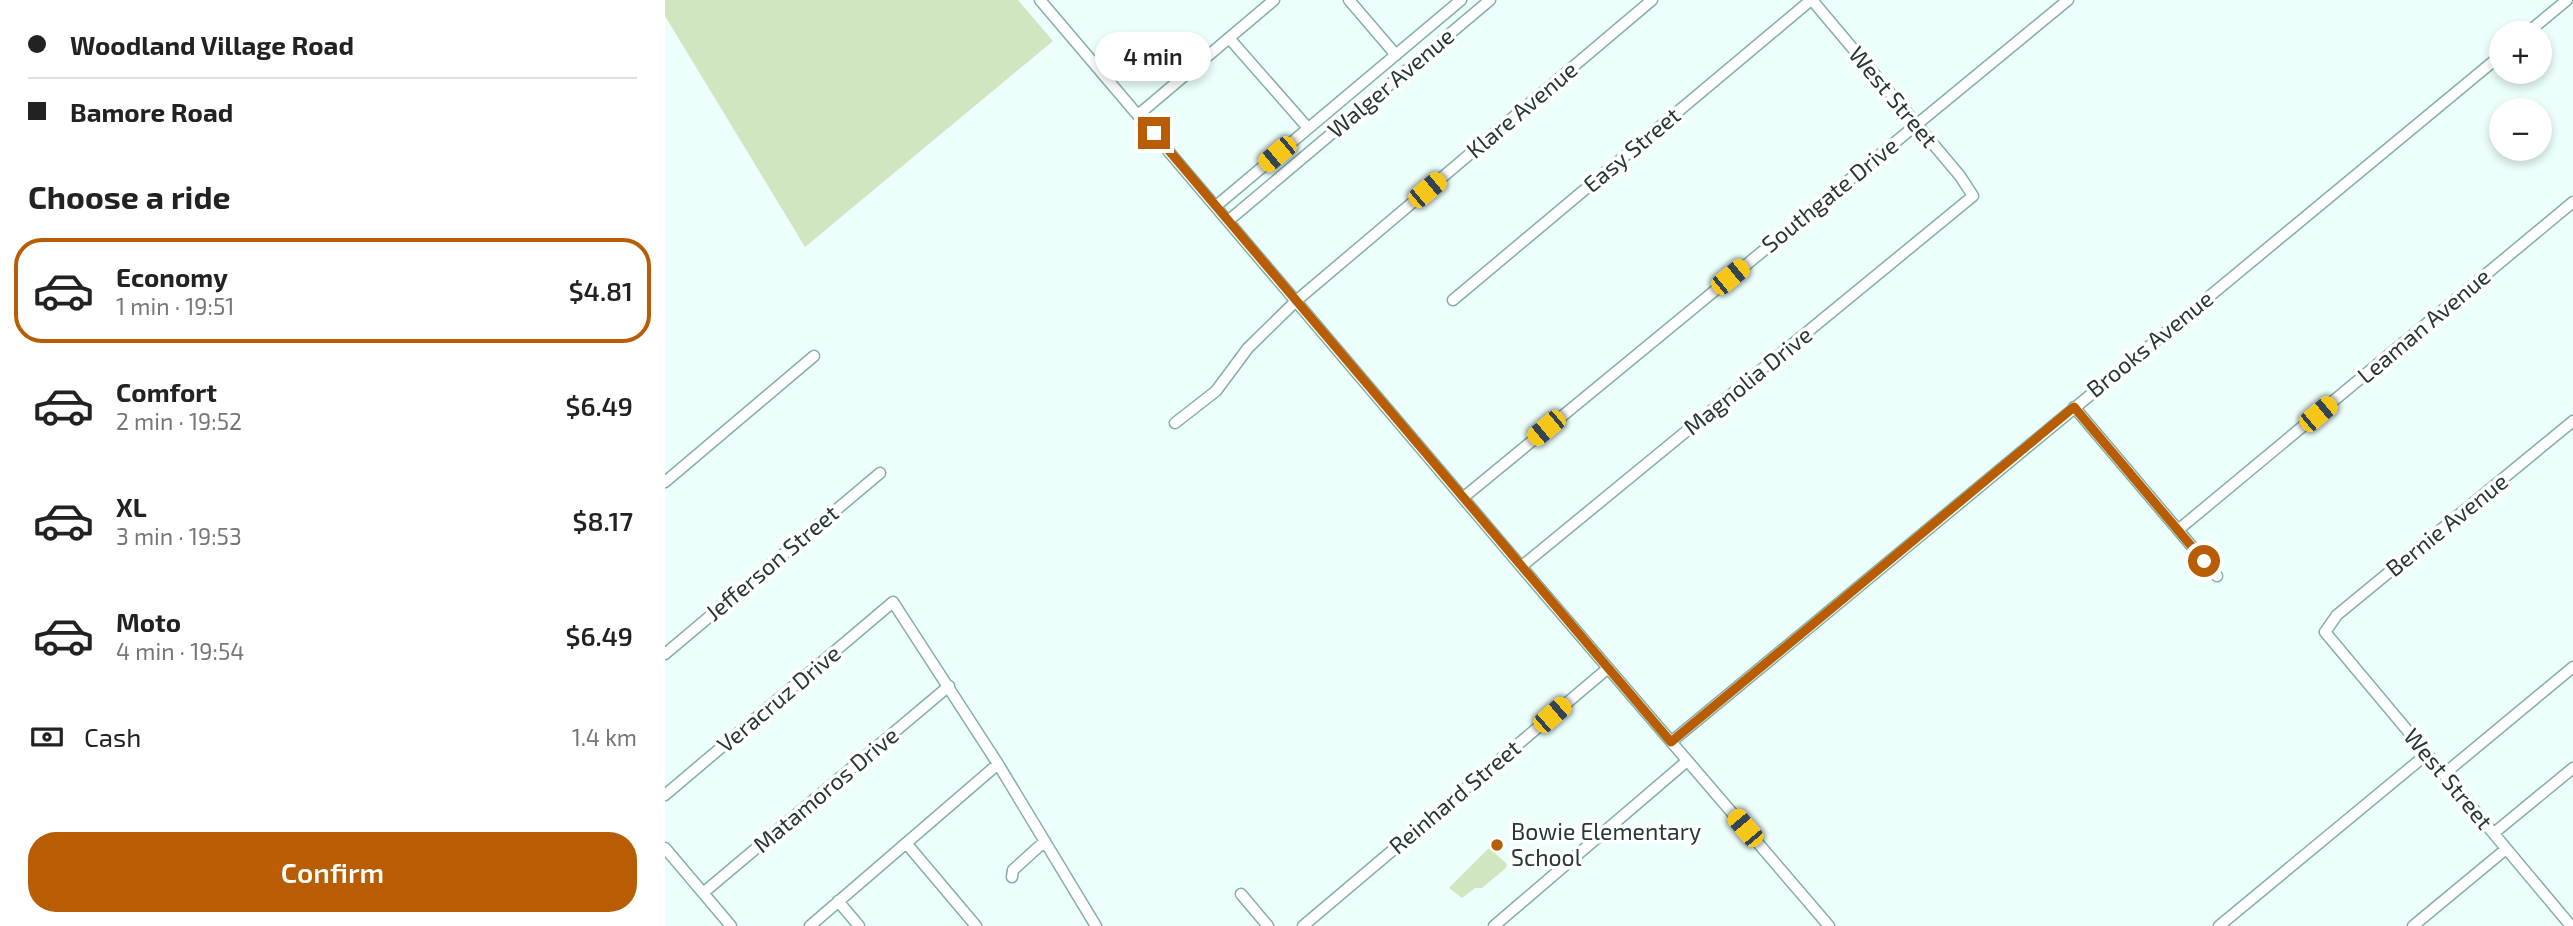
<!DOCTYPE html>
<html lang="en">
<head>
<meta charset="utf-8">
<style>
  :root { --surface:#fff; --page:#f2f2f2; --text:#222; --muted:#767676; --line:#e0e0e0; --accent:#b95d05 }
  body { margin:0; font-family:"Exo 2",sans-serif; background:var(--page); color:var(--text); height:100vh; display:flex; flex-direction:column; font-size:26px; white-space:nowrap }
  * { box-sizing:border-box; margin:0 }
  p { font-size:23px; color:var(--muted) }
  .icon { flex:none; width:38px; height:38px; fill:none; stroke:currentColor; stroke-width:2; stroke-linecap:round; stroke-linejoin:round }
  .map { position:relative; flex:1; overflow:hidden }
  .panel { display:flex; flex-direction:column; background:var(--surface); width:665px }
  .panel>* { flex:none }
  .guide { display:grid; align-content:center; height:154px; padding:0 28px; background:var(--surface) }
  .buttons { position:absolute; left:1824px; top:21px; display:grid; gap:14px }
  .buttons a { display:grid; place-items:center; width:63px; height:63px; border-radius:50%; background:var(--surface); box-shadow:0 4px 10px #0003; font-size:35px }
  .end { position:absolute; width:32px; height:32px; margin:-16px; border:9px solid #b95d05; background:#fff; box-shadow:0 0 0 4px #fff }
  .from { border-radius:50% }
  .bubble { position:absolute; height:49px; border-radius:24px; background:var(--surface); box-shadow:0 4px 10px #0003; font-size:23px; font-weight:600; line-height:49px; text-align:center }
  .car { position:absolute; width:21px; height:42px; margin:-21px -10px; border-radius:9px; box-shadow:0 0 5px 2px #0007; background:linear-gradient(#f5c518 24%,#345 0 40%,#f5c518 0 76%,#345 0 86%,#f5c518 0) }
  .guide b { display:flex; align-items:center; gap:24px; height:66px; font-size:26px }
  .guide b+b { border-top:2px solid var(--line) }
  .guide i { width:18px; height:18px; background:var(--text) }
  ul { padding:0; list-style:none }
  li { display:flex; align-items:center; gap:21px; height:105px; margin:0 14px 10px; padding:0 14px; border:4px solid transparent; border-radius:28px }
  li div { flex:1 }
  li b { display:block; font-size:26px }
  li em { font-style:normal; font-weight:600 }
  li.on { border-color:var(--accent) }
  li>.icon { width:63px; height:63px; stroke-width:1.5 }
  h2 { padding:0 28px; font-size:32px; line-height:84px }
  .pay { display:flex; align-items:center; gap:18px; height:77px; padding:0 28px; font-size:26px }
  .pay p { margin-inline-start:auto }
  .cta { display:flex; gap:14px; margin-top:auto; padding:14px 28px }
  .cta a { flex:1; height:80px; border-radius:28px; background:var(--accent); color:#fff; font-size:28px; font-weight:600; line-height:80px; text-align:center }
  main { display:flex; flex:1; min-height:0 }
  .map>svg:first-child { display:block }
  .green { fill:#d0e6c0 }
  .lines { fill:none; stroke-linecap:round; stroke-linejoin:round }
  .minor-casing { stroke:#82b0a9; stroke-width:13 }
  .minor { stroke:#fff; stroke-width:10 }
  .route { stroke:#b95d05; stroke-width:9 }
  .poi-dot { fill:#b95d05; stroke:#fff; stroke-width:2.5 }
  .labels { text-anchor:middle; stroke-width:7; stroke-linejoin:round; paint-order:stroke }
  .street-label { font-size:23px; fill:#253835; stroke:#fff }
  .poi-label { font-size:23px; fill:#253835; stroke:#fff; text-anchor:start }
</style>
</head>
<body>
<main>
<section class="panel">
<div class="guide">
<b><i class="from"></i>Woodland Village Road</b>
<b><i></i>Bamore Road</b>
</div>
<h2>Choose a ride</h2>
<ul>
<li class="on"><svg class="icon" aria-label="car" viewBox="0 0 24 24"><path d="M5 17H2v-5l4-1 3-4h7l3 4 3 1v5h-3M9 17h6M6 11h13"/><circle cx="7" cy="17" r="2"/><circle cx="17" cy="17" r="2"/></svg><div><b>Economy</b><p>1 min · 19:51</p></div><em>$4.81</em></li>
<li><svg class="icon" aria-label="car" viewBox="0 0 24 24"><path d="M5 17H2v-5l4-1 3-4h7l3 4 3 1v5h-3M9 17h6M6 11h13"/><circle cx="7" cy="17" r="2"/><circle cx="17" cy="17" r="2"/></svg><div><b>Comfort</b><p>2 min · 19:52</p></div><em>$6.49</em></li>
<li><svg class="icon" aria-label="car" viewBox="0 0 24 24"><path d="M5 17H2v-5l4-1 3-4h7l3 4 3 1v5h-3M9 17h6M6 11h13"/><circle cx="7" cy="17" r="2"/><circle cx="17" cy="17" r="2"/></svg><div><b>XL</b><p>3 min · 19:53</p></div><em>$8.17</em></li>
<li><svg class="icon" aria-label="car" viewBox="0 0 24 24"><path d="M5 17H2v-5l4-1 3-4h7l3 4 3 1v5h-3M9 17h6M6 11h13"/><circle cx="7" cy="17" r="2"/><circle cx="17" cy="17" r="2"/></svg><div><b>Moto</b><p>4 min · 19:54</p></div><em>$6.49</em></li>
</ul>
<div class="pay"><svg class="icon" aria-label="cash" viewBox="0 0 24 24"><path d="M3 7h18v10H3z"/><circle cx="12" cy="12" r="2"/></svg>Cash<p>1.4 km</p></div>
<div class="cta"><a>Confirm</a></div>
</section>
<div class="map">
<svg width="1908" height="926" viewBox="0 0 1908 926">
  <rect width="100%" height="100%" fill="#ecfffc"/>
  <path class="green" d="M0,0H353L388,41L140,247L0,16Z
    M824,848L842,864L841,868L817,888H810L797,898L784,888Z"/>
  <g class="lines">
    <defs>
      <path id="minor" d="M375,0C638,309 899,619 1164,926
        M684,0L731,55
        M1862,33L1902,0
        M564,38L643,128
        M473,115L609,0
        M551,206L796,0
        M563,221L825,0
        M788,300L1146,0
        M1409,407L1552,576
        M510,423L551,391L583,348L631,301L987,0
        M0,482L149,356
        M799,497L1403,0
        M1513,530L1908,202
        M857,566L1308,196L1295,176L1147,0
        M0,654L215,473
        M1006,742L1836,55
        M1779,774L1908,667
        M0,795L228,602L333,764L431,926
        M1829,833L1908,768
        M241,843L311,926
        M0,848L66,926
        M347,877L348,870L380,841
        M38,893L284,686
        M576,894L603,926
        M173,901L194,926
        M145,926L333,764
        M638,926L942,669
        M829,926L1022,761
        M1554,926L1762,754
        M1748,926L1841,849
        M1906,926L1660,632L1672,615L1908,421"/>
    </defs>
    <use href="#minor" class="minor-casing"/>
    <use href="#minor" class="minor"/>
  </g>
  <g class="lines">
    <path class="route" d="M489,133L1006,742L1409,407L1539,561"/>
  </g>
  <circle class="poi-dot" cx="832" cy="845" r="7"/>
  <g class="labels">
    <g class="street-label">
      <text transform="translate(726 83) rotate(-40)" y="8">Walger Avenue</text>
      <text transform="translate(1228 97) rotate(50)" y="8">West Street</text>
      <text transform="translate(857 110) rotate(-40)" y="8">Klare Avenue</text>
      <text transform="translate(967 150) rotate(-40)" y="8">Easy Street</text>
      <text transform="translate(1165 195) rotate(-39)" y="8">Southgate Drive</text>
      <text transform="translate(1759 326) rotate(-40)" y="8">Leaman Avenue</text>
      <text transform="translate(1485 344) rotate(-39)" y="8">Brooks Avenue</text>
      <text transform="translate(1083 381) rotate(-39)" y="8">Magnolia Drive</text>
      <text transform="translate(1782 525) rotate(-39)" y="8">Bernie Avenue</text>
      <text transform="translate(107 563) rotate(-40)" y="8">Jefferson Street</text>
      <text transform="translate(114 699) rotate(-40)" y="8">Veracruz Drive</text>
      <text transform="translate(1783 779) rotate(50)" y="8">West Street</text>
      <text transform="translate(161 790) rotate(-40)" y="8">Matamoros Drive</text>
      <text transform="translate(790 797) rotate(-40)" y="8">Reinhard Street</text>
    </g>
    <g class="poi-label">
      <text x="846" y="840">Bowie Elementary<tspan x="846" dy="26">School</tspan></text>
    </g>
  </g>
</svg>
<div class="buttons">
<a>+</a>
<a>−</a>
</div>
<i class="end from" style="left:1539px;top:561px"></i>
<i class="end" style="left:489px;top:133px"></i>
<div class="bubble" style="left:430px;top:32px;width:116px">4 min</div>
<i class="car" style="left:612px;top:154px;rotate:230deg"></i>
<i class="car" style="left:762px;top:190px;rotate:50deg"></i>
<i class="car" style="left:1065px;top:277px;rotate:51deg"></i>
<i class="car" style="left:1653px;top:414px;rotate:50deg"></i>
<i class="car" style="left:881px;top:428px;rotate:230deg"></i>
<i class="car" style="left:887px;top:715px;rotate:49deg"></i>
<i class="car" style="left:1080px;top:828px;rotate:320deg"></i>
</div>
</main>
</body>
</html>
